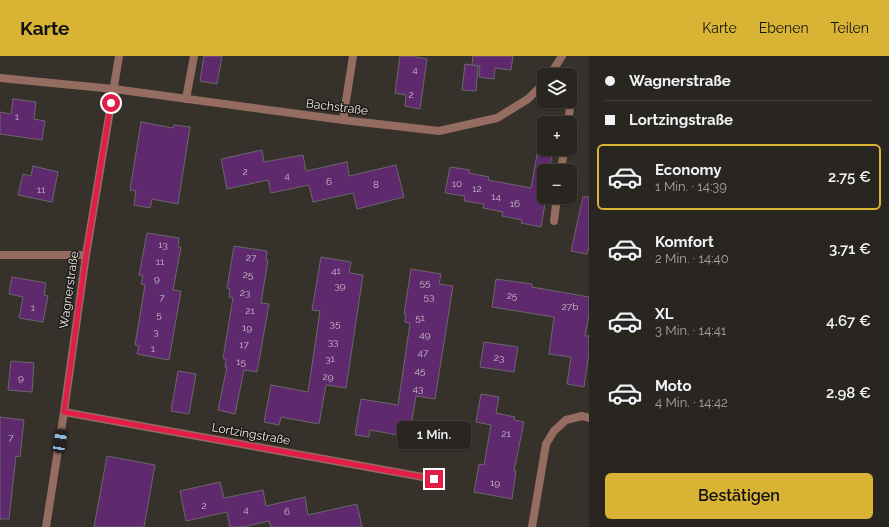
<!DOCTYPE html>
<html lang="de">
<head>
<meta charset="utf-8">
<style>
  :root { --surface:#292521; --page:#35312e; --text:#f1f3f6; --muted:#a5a5a5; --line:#45423f; --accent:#d9b334 }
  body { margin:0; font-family:Raleway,sans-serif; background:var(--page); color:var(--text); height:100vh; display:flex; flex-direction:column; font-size:15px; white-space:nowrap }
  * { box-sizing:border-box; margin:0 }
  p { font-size:13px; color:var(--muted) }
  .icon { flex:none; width:22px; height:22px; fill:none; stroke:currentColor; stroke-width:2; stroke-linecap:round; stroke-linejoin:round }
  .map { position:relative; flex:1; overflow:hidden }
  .panel { display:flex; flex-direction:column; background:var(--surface); width:300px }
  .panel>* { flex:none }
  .guide { display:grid; align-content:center; height:88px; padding:0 16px; background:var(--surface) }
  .tools { position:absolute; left:537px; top:12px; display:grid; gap:8px }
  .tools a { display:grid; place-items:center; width:40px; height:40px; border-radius:6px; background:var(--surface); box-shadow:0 1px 3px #0004,0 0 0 1px var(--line); font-size:20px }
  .end { position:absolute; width:18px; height:18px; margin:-9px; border:5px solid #e11d48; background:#fff; box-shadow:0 0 0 2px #fff }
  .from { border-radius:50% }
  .bubble { position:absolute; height:28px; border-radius:6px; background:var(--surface); box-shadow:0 1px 3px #0004,0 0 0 1px var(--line); font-size:13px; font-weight:600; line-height:28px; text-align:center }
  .car { position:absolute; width:12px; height:24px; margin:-12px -6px; border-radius:5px; box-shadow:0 0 3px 1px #0007; background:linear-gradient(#222 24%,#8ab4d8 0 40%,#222 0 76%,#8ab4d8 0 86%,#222 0) }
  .guide b { display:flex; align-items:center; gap:14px; height:38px; font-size:15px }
  .guide b+b { border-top:1px solid var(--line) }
  .guide i { width:10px; height:10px; background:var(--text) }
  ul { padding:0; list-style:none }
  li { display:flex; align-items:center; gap:12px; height:66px; margin:0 8px 6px; padding:0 8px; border:2px solid transparent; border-radius:6px }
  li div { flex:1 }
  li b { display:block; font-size:15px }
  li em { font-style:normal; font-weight:600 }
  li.on { border-color:var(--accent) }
  li>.icon { width:36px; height:36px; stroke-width:1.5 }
  .cta { display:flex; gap:8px; margin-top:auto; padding:8px 16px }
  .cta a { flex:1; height:46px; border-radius:6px; background:var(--accent); color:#111; font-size:16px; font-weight:600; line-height:46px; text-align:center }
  header { display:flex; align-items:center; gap:24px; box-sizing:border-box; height:56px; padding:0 20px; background:var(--accent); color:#111 }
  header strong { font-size:19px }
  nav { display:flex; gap:22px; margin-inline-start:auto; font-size:14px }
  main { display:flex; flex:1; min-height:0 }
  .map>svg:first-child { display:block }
  .building { fill:#5e2a6d; stroke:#6c666d }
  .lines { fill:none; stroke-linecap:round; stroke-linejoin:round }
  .lane { stroke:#956d60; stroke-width:8 }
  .street { stroke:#956d60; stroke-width:8 }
  .route { stroke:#e11d48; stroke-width:5 }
  .labels { text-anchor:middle; stroke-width:3; stroke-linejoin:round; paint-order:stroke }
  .number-label { font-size:10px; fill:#ccbbc9 }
  .street-label { font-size:12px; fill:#f0ebe8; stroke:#1c1917 }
</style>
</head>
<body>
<header>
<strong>Karte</strong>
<nav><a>Karte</a><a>Ebenen</a><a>Teilen</a></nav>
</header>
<main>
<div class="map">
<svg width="589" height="471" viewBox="0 0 589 471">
  <rect width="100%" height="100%" fill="#37312c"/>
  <path class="building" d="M204,0H222L217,28L200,25Z
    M400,0H416V1L427,3L420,53L405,50L406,39L395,37Z
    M473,0H513L511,14L495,12L494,23L479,21L480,10L472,9Z
    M465,8L478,10L476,35L462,34Z
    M13,43L36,46L34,63L45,65L42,84L0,78V56L11,58Z
    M141,66L173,72L174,69L190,71L178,148L152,143L150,152L134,149L136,135L130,134Z
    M538,93H553L549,115H544V142H546L541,171L521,167L522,164L502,160L503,156L483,152L484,148L464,145L465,140L445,137L450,111L470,114L469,117L489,121L488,124L531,132Z
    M262,94L264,106L303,99L306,115L347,106L349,120L396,109L404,141L357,153L353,137L313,146L309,129L271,137L268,124L227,133L221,103Z
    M33,110L58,116L52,146L18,139L23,118L31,120Z
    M583,141H589V191L587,198L571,195Z
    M147,177L179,182L178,191H181L173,234L181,235L169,304L137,298L139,290L135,289L145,229L141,228L143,220L139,219Z
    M234,190L267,195L266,204H268L261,247L269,248L257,316L244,314L235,358L218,354L227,311H225L226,303L223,302L233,242L229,241L230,233L227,232Z
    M321,201L351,206L349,217L363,219L346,332L326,329L319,368L281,361L279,369L264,366L271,329L308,336L320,255L312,254Z
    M411,213L441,218L439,228L453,230L435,343L416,340L409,381L370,374L369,381L355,379L361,343L398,349L410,267L405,266L406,258H404Z
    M12,221L46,227L44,239L48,240L43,266L19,262L23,241L9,238Z
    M496,223L532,228V231L589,241V259L585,280H589V297L584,331L567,328L571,301L549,298L554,261L492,251Z
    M484,286L518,291L514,316L480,311Z
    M11,305L34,307L32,336L8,334Z
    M178,315L196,318L189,358L171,355Z
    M481,338L499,341L496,357L515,361L514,364L524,366L514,415H516L512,443L474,436L479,408L484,409L491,369L476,366Z
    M0,361L24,364L20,401L16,400L9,463H0Z
    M107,400L155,409L144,471H94Z
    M220,426L224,442L263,434L266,450L305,441L308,459L357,448L362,471H271L269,465L243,471H230L227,456L186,465L180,435Z"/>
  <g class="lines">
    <path class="lane" d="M553,15L559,19
      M186,43L194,0
      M568,67L573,28L570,26
      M561,115L564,93
      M554,165L557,141"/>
    <path class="street" d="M550,19L562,0
      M0,22L114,33L343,64L439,75L497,62L528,43L544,27
      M343,64L353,0
      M0,199H86
      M64,356L434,423
      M46,471L64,356L86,199L119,0
      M532,471L546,388L554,375L566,364L582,360L589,362"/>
  </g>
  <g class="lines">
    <path class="route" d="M111,47L86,199L64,356L434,423"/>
  </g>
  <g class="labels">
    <g class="number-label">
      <text x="415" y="17">4</text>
      <text x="411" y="42">2</text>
      <text x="17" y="64">1</text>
      <text x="245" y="119">2</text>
      <text x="287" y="123">4</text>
      <text x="329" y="129">6</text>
      <text x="457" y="131">10</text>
      <text x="376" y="132">8</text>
      <text x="477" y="136">12</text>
      <text x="41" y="137">11</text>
      <text x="496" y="144">14</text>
      <text x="515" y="151">16</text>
      <text x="163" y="192">13</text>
      <text x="251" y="205">27</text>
      <text x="160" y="209">11</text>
      <text x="336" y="218">41</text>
      <text x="248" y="222">25</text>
      <text x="157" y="226">9</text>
      <text x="425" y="230">55</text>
      <text x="340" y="233">39</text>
      <text x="245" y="240">23</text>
      <text x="512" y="243">25</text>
      <text x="429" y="244">53</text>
      <text x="162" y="245">7</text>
      <text x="570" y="254">27b</text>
      <text x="33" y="255">1</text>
      <text x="250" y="258">21</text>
      <text x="159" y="262">5</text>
      <text x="420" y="265">51</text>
      <text x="335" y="271">35</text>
      <text x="247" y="275">19</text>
      <text x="156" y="279">3</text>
      <text x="425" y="282">49</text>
      <text x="333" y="289">33</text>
      <text x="244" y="292">17</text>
      <text x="153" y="296">1</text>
      <text x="423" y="300">47</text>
      <text x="499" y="305">23</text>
      <text x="330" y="306">31</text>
      <text x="241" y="309">15</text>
      <text x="420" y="318">45</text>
      <text x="328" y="324">29</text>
      <text x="21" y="325">9</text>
      <text x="418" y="336">43</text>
      <text x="506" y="381">21</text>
      <text x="11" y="385">7</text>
      <text x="495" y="430">19</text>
      <text x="204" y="453">2</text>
      <text x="246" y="457">4</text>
      <text x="287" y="459">6</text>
    </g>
    <g class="street-label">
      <text transform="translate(337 51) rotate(7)" y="4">Bachstraße</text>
      <text transform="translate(69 234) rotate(-82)" y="4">Wagnerstraße</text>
      <text transform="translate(251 378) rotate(10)" y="4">Lortzingstraße</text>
    </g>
  </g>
</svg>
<div class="tools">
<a><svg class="icon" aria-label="layers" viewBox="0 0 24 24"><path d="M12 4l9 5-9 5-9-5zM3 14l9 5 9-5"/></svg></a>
<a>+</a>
<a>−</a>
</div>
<i class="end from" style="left:111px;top:47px"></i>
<i class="end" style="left:434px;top:423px"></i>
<div class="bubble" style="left:397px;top:365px;width:74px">1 Min.</div>
<i class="car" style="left:60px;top:385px;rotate:9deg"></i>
</div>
<section class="panel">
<div class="guide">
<b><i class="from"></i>Wagnerstraße</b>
<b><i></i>Lortzingstraße</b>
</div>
<ul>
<li class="on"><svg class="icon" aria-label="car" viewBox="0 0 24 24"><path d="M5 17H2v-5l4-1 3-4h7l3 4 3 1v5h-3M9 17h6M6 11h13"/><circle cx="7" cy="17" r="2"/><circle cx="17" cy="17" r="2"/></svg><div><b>Economy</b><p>1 Min. · 14:39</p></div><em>2.75 €</em></li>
<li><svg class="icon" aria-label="car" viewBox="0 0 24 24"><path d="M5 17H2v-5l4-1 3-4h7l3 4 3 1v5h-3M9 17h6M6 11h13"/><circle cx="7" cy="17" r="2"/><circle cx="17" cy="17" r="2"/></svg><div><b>Komfort</b><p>2 Min. · 14:40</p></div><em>3.71 €</em></li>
<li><svg class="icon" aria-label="car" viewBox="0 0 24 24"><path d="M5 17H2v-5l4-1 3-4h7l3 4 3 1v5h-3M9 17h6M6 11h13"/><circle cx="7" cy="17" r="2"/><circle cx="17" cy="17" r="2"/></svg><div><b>XL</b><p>3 Min. · 14:41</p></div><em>4.67 €</em></li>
<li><svg class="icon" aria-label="car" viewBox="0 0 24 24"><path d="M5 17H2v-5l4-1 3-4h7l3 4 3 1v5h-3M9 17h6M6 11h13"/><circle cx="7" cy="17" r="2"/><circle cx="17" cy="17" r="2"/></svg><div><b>Moto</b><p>4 Min. · 14:42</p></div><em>2.98 €</em></li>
</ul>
<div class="cta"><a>Bestätigen</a></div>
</section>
</main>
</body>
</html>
